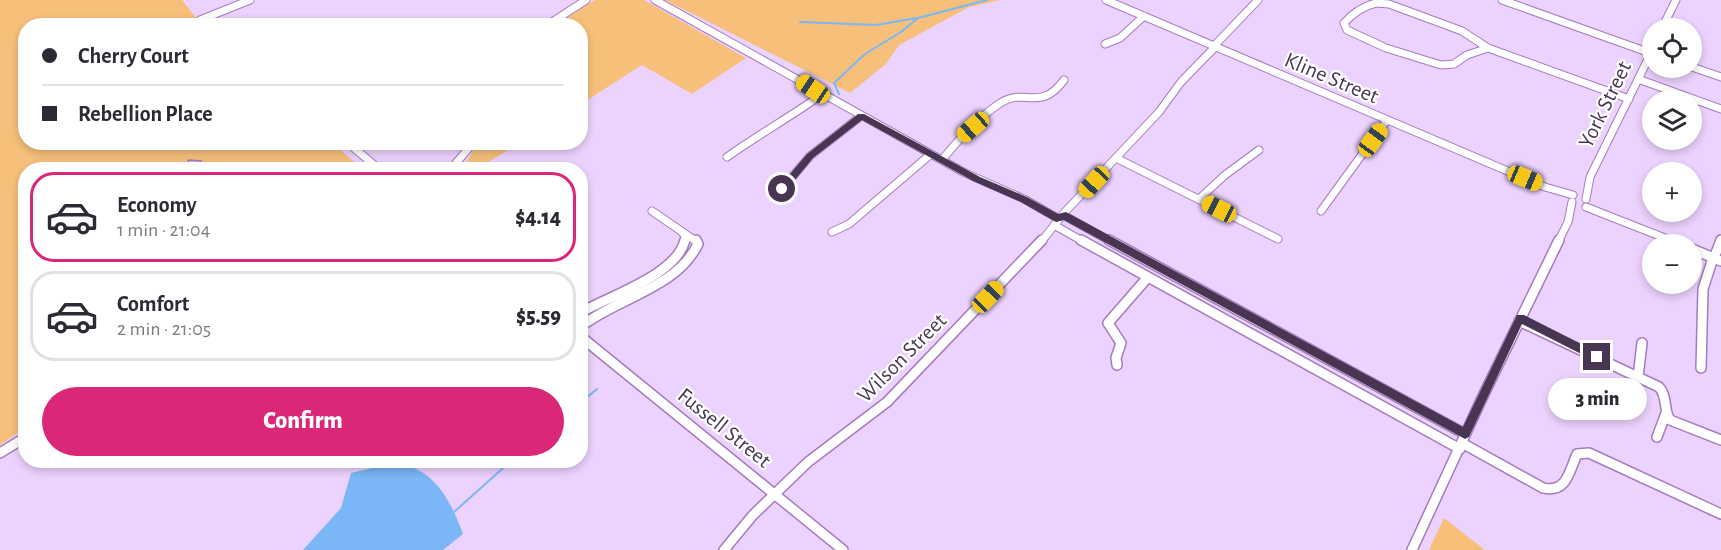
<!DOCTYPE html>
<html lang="en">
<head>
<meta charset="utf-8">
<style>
  :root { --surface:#fff; --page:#f7f7f7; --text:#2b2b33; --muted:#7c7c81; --line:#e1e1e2; --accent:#db2777 }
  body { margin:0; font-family:"Alegreya Sans",sans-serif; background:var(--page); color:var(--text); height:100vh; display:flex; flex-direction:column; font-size:22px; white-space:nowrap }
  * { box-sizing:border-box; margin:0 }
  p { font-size:20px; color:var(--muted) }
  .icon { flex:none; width:33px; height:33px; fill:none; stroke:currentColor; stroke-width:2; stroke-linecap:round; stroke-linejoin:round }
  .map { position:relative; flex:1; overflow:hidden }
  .drawer { position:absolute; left:18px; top:162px; width:570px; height:306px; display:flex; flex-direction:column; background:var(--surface); border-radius:24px; box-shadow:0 3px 9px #0003 }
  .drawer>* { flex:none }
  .top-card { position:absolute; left:18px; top:18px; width:570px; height:132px; border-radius:24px; box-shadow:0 3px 9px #0003; display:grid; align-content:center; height:132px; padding:0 24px; background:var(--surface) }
  .buttons { position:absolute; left:1642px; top:18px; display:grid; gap:12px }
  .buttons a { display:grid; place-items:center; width:60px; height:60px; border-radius:50%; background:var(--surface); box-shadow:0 3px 9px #0003; font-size:30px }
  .end { position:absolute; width:27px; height:27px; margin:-14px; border:8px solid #473552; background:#fff; box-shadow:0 0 0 3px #fff }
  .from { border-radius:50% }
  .bubble { position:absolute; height:42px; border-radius:21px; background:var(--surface); box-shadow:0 3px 9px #0003; font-size:20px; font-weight:800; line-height:42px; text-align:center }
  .car { position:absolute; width:18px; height:36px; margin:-18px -9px; border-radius:8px; box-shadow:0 0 4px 2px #0007; background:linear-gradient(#f5c518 24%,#345 0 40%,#f5c518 0 76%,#345 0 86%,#f5c518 0) }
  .top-card b { display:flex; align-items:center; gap:21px; height:57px; font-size:22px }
  .top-card b+b { border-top:2px solid var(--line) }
  .top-card i { width:15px; height:15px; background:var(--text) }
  ul { padding:10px 0 0; list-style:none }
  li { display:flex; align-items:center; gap:18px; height:90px; margin:0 12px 9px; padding:0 12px; border:3px solid var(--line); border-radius:24px }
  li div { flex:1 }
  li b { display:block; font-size:22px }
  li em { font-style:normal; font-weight:800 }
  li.on { border-color:var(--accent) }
  li>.icon { width:54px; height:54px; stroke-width:1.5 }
  .cta { display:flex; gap:12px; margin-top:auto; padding:12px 24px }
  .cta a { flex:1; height:69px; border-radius:36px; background:var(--accent); color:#fff; font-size:24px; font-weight:800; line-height:69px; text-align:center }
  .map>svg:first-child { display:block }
  .green { fill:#f6c07b }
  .water { fill:#7bb6f7 }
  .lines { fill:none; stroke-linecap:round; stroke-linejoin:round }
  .stream { stroke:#7bb6f7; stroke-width:2 }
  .minor-far1-casing { stroke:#a57bbf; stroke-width:9 }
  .minor-casing { stroke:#a57bbf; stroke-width:12 }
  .minor-far1 { stroke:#fff; stroke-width:7 }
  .minor { stroke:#fff; stroke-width:9 }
  .wall { fill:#c099d9 }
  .shaded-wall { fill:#9c7db0 }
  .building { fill:#dfb2fc; stroke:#9c7db0; stroke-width:1.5 }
  .route { fill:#473552 }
  .labels { text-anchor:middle; stroke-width:4.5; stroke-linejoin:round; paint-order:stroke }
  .street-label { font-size:22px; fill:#473552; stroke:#fff }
</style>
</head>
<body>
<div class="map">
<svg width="1721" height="550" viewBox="0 0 1721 550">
  <rect width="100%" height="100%" fill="#ecd2fe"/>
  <path class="green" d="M0,0H182L202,25L26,26V142L333,143L362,169L26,170L25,428L0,445Z
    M596,0H644L746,58L692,94L642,65L581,104L580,26L558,25L583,6Z
    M665,0H1000L969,7L899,45L886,64L850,93Z
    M478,143V142L520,143L477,169H457L467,161Z
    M1444,518L1485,550H1429Z"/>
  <path class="water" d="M393,463C433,466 450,499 463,534L443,550H303L341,508L351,473Z"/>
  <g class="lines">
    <path class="stream" d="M800,22L876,25L917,18
      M839,94L834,83L865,54L901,32L918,18L987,0
      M580,403L597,389
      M454,512L512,460"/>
    <defs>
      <path id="minor-far1" d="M655,0L965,173L1024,199L1059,219
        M1106,0L1545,187L1573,195
        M1502,0L1653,54
        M1376,3L1389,4L1462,31L1488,48L1467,55L1454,64L1441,65L1386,48L1347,30L1344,23C1353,13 1363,6 1376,3Z
        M204,26L200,20L250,0
        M546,26L586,0
        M1662,28L1676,0
        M1105,44L1120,38L1144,16
        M1214,46L1258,0
        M1488,48L1629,99
        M1692,67L1721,77
        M1638,79L1721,109
        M347,142L380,170
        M727,157C758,135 790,117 821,95
        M1116,158L1278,239
        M942,160C958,140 981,115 1002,102C1025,88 1041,112 1064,80
        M450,170L474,142
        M782,189L810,156L861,116
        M1199,199L1225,175L1259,150
        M1586,199L1590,177L1653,49
        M1586,207L1675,242
        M652,211L697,242
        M1321,211L1387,120
        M1063,215L1112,242
        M1054,225L1084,242
        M681,231L686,237L685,242
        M832,232L849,224L931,154
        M1041,242L1064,213L1159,112L1181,82L1215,47
        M1558,242L1568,222L1572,202"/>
      <path id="minor" d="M1081,240L1460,449
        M1109,240L1465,434
        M1671,240L1681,244
        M1692,249L1721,261
        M1714,258L1721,240
        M580,313C609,296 677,275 685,240
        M1519,321L1659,387C1668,397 1663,409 1670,420L1721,440
        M580,327C617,298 677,288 698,244L696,240
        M580,336L843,550
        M1117,365L1116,358L1121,343L1108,323L1148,277
        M1701,368L1703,289L1713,258
        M1638,377L1642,343
        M1657,437L1666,413
        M1462,443L1543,488C1567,493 1569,472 1577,454L1589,453L1721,514
        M0,453L26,437
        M724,550L753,515L808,462L887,402L1042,240
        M1412,550L1483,396L1559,240"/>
    </defs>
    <use href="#minor-far1" class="minor-far1-casing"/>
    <use href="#minor" class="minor-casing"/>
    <use href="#minor-far1" class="minor-far1"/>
    <use href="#minor" class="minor"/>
  </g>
  <path class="wall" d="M204,165L201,170H186L184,168Z"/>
  <path class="shaded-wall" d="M201,161L204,165L201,170H197L196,168Z"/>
  <path class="building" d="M189,160L201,161L196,168H184Z
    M289,164L296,170H279Z"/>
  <path class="route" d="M858,114H864L980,177L1027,197L1058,214L1066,212L1463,427L1517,315H1524L1601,354L1602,357L1597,361L1593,360L1522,324L1469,437L1465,439L1064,220L1056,222L1021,202L973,181L862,120L813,158L785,192H779V187L807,154Z"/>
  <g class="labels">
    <g class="street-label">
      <text transform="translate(1332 77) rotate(23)" y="8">Kline Street</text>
      <text transform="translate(1604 104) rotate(-64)" y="8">York Street</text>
      <text transform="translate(901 357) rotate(-45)" y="8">Wilson Street</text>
      <text transform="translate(725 427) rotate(39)" y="8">Fussell Street</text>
    </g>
  </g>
</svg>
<div class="buttons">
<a><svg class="icon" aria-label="locate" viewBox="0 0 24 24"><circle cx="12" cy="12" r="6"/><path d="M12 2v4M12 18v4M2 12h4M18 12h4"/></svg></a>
<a><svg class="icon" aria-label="layers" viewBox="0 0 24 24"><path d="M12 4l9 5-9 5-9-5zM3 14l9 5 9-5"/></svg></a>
<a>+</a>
<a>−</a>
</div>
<i class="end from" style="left:782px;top:189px"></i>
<i class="end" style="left:1597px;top:357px"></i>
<div class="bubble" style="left:1548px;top:378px;width:99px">3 min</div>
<i class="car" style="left:813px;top:89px;rotate:304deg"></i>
<i class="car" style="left:973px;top:127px;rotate:229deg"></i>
<i class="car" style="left:1373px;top:140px;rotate:36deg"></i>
<i class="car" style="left:1525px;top:178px;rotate:113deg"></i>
<i class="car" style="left:1094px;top:182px;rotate:223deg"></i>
<i class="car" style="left:1219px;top:209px;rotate:297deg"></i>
<i class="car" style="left:988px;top:297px;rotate:44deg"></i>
<div class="top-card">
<b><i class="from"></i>Cherry Court</b>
<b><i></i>Rebellion Place</b>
</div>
<section class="drawer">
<ul>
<li class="on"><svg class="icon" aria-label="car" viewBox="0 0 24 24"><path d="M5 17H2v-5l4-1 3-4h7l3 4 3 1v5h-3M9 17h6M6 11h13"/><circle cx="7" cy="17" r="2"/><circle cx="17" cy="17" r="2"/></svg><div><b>Economy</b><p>1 min · 21:04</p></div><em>$4.14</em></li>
<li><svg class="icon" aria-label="car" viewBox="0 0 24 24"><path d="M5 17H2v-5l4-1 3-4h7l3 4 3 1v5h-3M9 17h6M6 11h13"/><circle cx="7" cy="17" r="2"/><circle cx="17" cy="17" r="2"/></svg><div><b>Comfort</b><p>2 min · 21:05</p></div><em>$5.59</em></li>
</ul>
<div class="cta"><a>Confirm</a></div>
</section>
</div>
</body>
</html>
